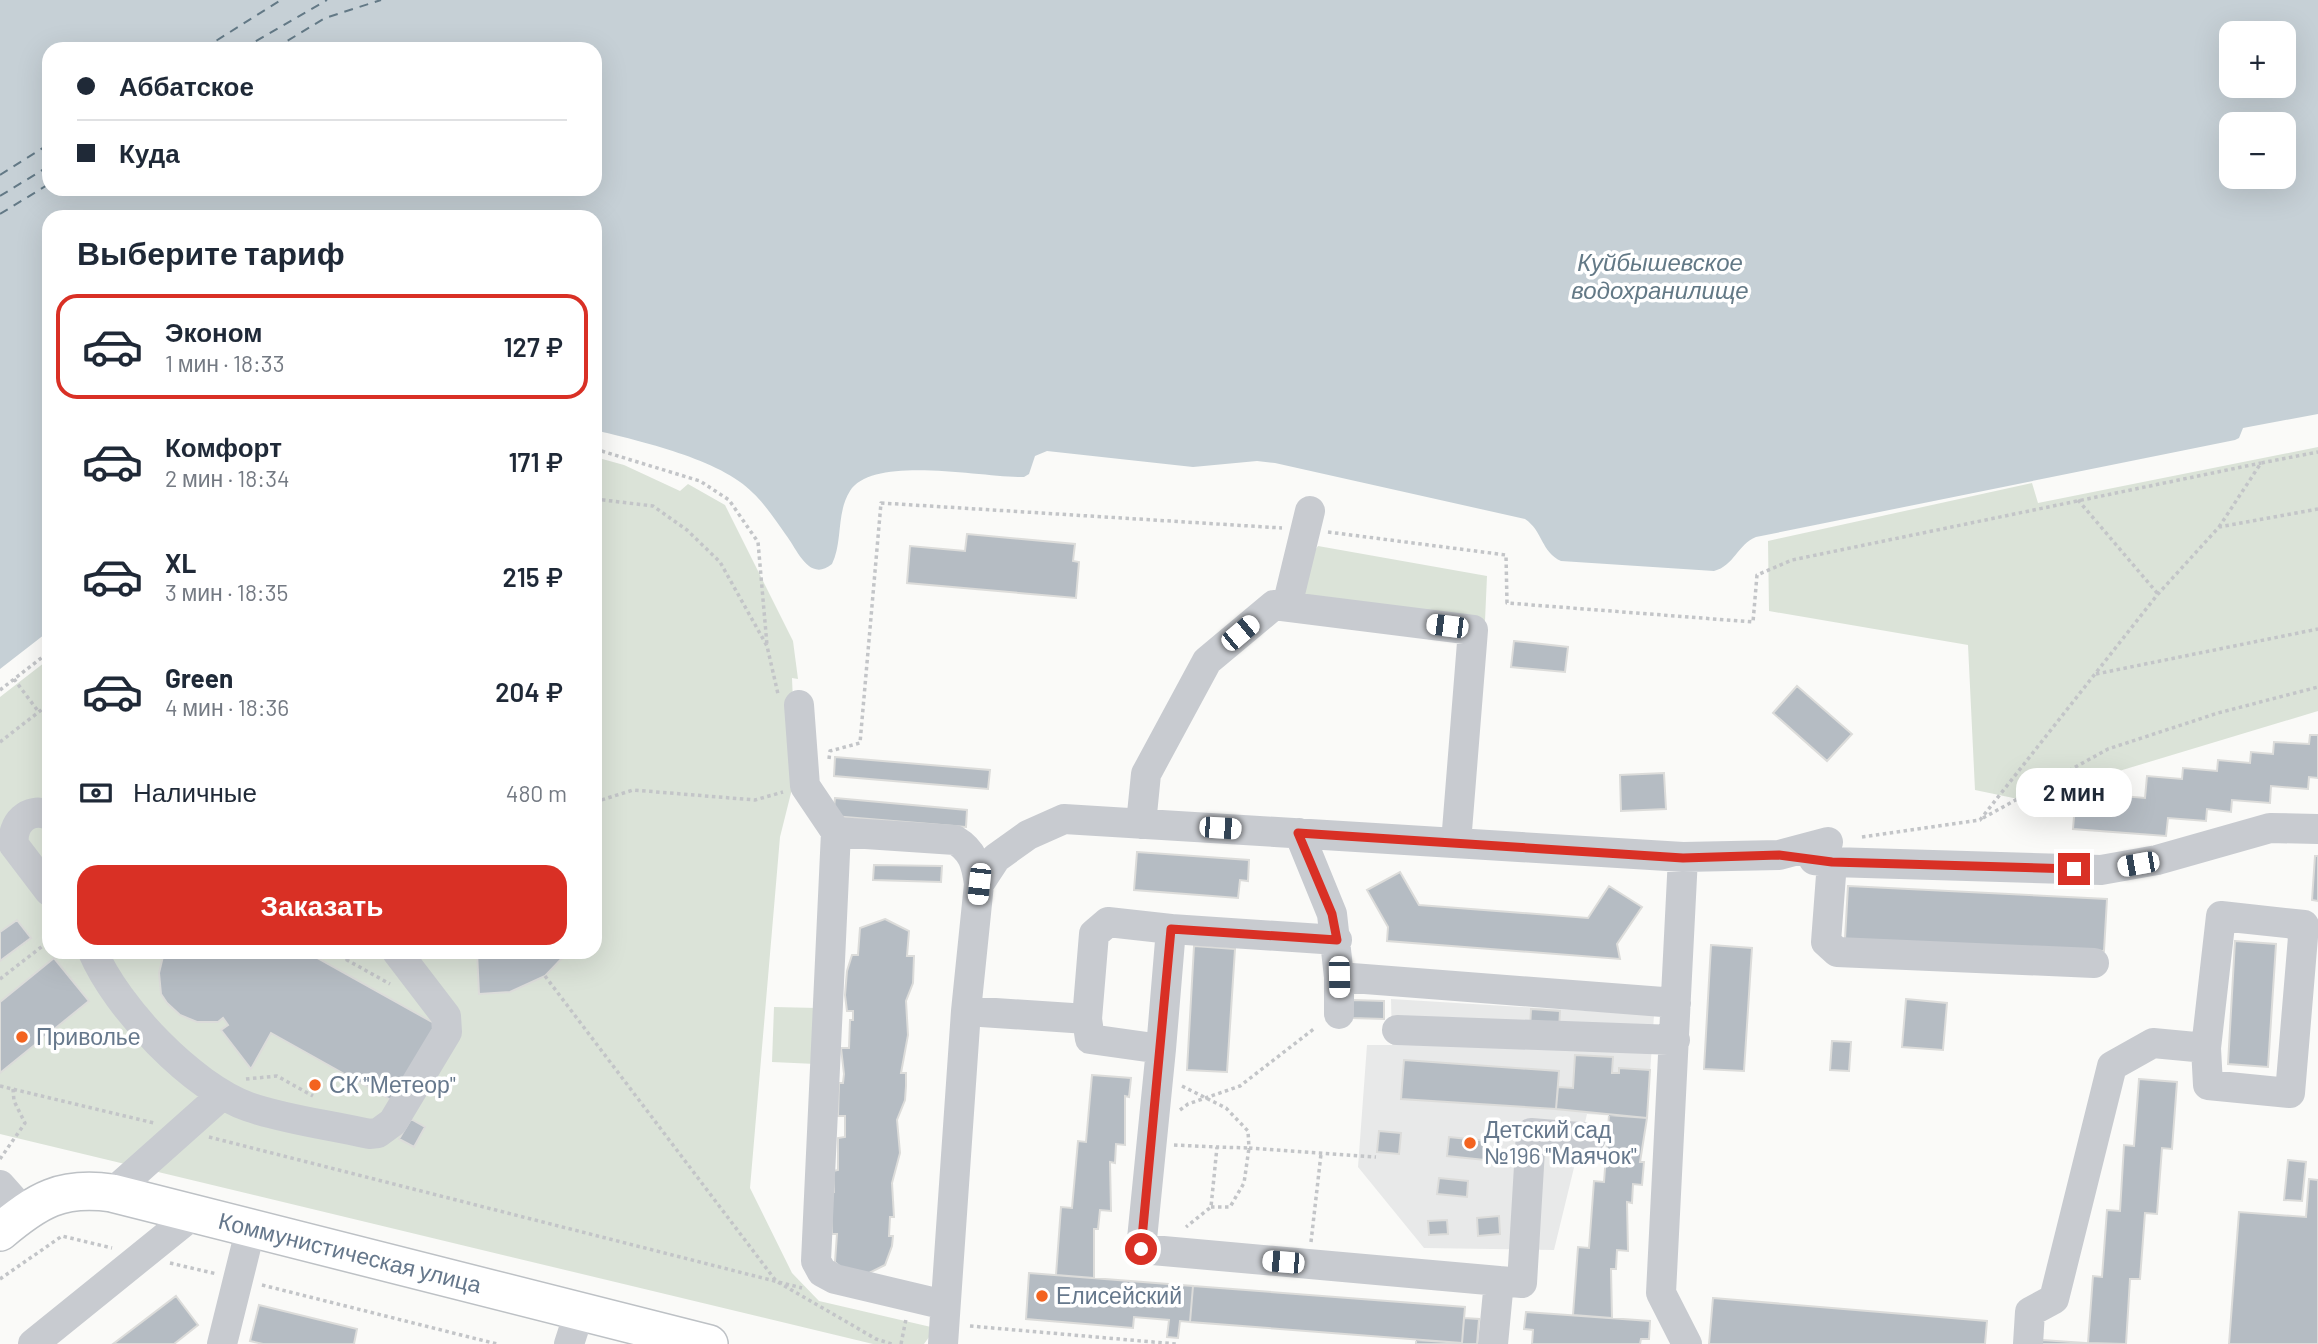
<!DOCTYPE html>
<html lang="ru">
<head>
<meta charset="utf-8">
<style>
  :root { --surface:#fff; --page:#f2f2f3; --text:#1f2937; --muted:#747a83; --line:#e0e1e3; --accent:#d93025 }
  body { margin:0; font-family:Barlow,sans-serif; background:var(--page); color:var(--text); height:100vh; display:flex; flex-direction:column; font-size:26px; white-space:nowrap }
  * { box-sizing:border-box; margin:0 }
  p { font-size:23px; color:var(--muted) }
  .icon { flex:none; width:38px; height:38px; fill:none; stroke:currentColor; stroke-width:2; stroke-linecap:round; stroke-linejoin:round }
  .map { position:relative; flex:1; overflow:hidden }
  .drawer { position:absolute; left:42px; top:210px; width:560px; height:749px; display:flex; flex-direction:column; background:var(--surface); border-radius:21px; box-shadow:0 7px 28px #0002 }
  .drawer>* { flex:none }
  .top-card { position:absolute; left:42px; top:42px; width:560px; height:154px; border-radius:21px; box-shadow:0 7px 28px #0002; display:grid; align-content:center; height:154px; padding:0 35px; background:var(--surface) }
  .buttons { position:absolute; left:2219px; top:21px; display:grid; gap:14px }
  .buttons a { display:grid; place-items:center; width:77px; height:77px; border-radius:14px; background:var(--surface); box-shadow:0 7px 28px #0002; font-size:35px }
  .end { position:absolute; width:32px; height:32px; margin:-16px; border:9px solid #d93025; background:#fff; box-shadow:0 0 0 4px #fff }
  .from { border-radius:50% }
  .bubble { position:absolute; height:49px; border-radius:21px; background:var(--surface); box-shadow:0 7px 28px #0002; font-size:23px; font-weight:600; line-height:49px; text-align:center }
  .car { position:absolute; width:21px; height:42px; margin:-21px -10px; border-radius:9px; box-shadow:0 0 5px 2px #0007; background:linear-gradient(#fff 24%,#345 0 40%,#fff 0 76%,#345 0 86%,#fff 0) }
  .top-card b { display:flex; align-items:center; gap:24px; height:66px; font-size:26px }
  .top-card b+b { border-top:2px solid var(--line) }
  .top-card i { width:18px; height:18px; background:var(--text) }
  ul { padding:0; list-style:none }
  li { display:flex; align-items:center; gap:21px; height:105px; margin:0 14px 10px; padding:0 21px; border:4px solid transparent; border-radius:21px }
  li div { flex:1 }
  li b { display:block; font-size:26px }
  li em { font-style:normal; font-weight:600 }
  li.on { border-color:var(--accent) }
  li>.icon { width:63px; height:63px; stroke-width:1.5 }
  h2 { padding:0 35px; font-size:32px; line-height:84px }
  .pay { display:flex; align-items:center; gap:18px; height:77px; padding:0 35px; font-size:26px }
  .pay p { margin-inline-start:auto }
  .action { display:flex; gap:14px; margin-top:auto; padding:14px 35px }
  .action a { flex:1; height:80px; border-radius:21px; background:var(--accent); color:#fff; font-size:28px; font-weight:600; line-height:80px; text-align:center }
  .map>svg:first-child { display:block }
  .built { fill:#e8e9e9 }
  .green { fill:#dbe3d8 }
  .water { fill:#c6d0d6; fill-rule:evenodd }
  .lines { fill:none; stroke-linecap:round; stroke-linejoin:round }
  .ferry { stroke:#637986; stroke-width:2; stroke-dasharray:9 7; stroke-linecap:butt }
  .building { fill:#b5bcc3; stroke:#dcdcda; stroke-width:2 }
  .major-casing { stroke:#bdc1c5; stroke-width:40 }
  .path { stroke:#c3c5c8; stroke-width:3.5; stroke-dasharray:3.5 3.5; stroke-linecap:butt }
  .minor { stroke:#c8cbd0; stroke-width:30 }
  .major { stroke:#fff; stroke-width:37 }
  .route { stroke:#d93025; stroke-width:9 }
  .poi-dot { fill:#f3631f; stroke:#fff; stroke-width:2.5 }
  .labels { text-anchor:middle; stroke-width:7; stroke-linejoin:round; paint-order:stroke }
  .poi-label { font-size:23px; fill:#66788c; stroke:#fff; text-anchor:start }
  .street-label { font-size:23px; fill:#66788c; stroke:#fff }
  .water-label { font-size:24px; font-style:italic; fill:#637986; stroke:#fff }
</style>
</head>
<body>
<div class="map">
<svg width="2318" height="1344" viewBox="0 0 2318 1344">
  <rect width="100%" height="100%" fill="#fafaf8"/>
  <path class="built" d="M1391,999L1654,1015L1647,1118L1587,1114L1554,1250L1424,1248L1358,1167L1367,1045H1392Z"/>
  <path class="green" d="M2318,447V711L2023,800L1975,790L1968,645L1769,611L1768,541L2032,483L2038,503Z
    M595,457L624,465L680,491L688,484L725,505L793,641L798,679L792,678L796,773L780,837L750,1188L792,1273L819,1301L931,1327L932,1333L924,1344H873L0,1134V697L49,659V952H595Z
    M1318,546L1487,576L1485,621L1298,597L1304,565Z
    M774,1007L818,1008L816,1064L772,1062Z"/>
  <path class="water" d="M0,0H2318V414L2243,428L2239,438L2235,440L1756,537C1738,544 1734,566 1714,571L1561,561C1541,552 1543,531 1525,519L1275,463L1257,461L1193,467L1047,451L1035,456L1029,474L1024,477C984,478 873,454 850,491C836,513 843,542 832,564C809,583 797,549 786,535C777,522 764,503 753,493C721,459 639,441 595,430V217H49V631L0,669ZM2231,33H2284V86H2231ZM49,49H595V189H49ZM2231,124H2284V177H2231Z"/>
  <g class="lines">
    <path class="ferry" d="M203,49L281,0
      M242,49L327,0
      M274,49L325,18L381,0
      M0,175L49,144
      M0,196L49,166
      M0,214L49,184"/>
  </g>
  <path class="building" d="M967,534L1075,544L1073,561L1079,562L1076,598L907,583L910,546L965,551Z
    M1514,641L1568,647L1565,672L1511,667Z
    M1797,686L1852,734L1827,761L1773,713Z
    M2310,735H2318V778L2309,777L2308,789L2271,786L2270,803L2232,800L2231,812L2207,809L2206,821L2168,818L2166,836L2073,829L2076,792L2145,798L2147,776L2182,779L2183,768L2217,771L2218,760L2250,763L2251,752L2273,754L2274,742L2309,744Z
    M835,757L990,770L988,789L834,776Z
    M1664,773L1666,809L1621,811L1620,775Z
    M835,798L967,810L966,827L833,816Z
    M1137,852L1249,860L1248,881L1240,880L1238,898L1134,890Z
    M2315,856H2318V901L2312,900Z
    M874,865L942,866L941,882L873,880Z
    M1400,872L1419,905L1588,918L1609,886L1642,907L1617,944L1620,959L1387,941L1388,927L1367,890Z
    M1848,886L2107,899L2104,951L1845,939Z
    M885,919L909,931L907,956H914L913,983L906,1001L908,1035L901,1073H906V1086L905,1100L897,1120L900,1153L892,1183L894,1217H890L889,1236H893L892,1246L885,1265L867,1274L841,1268L835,1262L837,1234H832L830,1192H834L833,1171L838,1170V1138L845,1137V1116H838L839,1083H843L844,1074L841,1048H849L850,1020H853V1011H847L845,995L847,971L852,955H858L860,928Z
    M17,920L31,938L0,961V932Z
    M2235,941L2276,944L2268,1067L2228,1064Z
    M1711,945L1752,948L1744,1071L1704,1069Z
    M1194,946L1235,949L1227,1072L1187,1070Z
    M164,952H316L314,956L441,1027L398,1104L271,1033L251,1069L221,1030L228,1025L223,1018L218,1022H197L180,1015L167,1003L161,994L159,973Z
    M477,952H568L545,976L510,992L479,994Z
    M54,958L89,1001L0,1073V1002Z
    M1906,999L1947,1003L1943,1050L1902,1047Z
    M1353,1000L1384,1001V1019L1352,1018Z
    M1531,1009L1560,1011L1559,1030L1530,1029Z
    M1832,1041L1851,1042L1849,1071L1830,1070Z
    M1575,1055L1613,1057L1612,1073H1619V1068L1650,1070L1647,1118L1556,1109L1558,1087L1573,1088Z
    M1404,1060L1559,1071L1556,1109L1401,1099Z
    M1092,1075L1131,1078L1129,1097L1125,1096V1145L1116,1144L1115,1163L1110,1162L1111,1211L1100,1210L1098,1229H1094V1278L1056,1275L1061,1207L1072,1208L1078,1141L1086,1142Z
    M2139,1079L2177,1082L2172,1149L2162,1148L2157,1214L2145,1213L2140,1279H2130L2126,1344L2088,1343L2093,1276L2102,1277L2107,1210L2120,1211L2124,1145L2134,1146Z
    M1609,1115L1647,1118L1640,1162H1644L1642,1185L1633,1184L1632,1203L1627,1202L1628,1251L1617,1250L1616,1269H1611L1612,1318L1573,1315L1578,1247L1589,1248L1594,1181L1604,1182Z
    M411,1119L425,1127L414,1147L399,1139Z
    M1379,1131L1401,1133L1399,1154L1377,1152Z
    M1449,1137L1487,1141L1485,1160L1447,1156Z
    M2288,1160L2306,1162L2302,1201L2284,1200Z
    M1439,1178L1468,1181L1467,1197L1437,1194Z
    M2309,1179L2318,1180V1344H2229L2239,1212L2306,1217Z
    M1499,1216L1500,1234L1478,1236L1477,1218Z
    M1447,1220L1448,1234L1429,1235L1428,1221Z
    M1029,1273L1193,1286L1190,1322L1180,1321L1178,1338L1167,1337L1169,1320L1134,1317L1133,1328L1026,1319Z
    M1193,1286L1465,1307L1462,1343L1190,1322Z
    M176,1296L198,1325L174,1344H113Z
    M1713,1298L1987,1321L1985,1344H1709Z
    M259,1305L357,1329L354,1344H263L250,1341Z
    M1526,1312L1650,1321L1649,1339H1641L1640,1344H1532L1533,1330L1524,1329Z
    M1464,1318L1479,1319L1477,1344H1416V1340L1462,1343Z
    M2042,1340L2100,1344H2042Z"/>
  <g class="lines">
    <defs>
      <path id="major" d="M0,1232C38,1200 61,1186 112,1193L709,1344"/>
    </defs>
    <use href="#major" class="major-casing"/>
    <path class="path" d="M595,449L700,481L729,500L758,542L767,645
      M595,499L653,506L687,530L720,562L767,646L778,694
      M2078,500L2158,594
      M2219,527L2261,463L2318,452
      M1328,532L1506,555L1507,603L1753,622L1757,575L1792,560L2261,463
      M2096,674L2318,629
      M14,679L38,711
      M0,690L49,652
      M0,742L49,704
      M829,759L830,751L860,743L881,503L1282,528
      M595,802L633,790L755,800L783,792
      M1983,818L2108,749L2218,713L2318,687
      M1862,837L1980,820L2158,594L2219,527L2318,509
      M347,952V960L390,984
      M545,976L776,1281L876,1339L892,1344
      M0,979L49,941
      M246,1079L277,1076L313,1096
      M0,1086L154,1123
      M1182,1086L1226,1108L1248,1131L1249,1148L1376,1157
      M1180,1110L1188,1104L1240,1086L1315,1028
      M209,1137L802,1288
      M1174,1145L1217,1147L1211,1207L1186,1227
      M0,1159L25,1123L14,1101L13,1089
      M1211,1207H1230L1244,1183L1249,1148L1217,1147
      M1311,1242L1321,1154
      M170,1263L217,1274
      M0,1279L62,1236L112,1248
      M262,1285L497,1344
      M970,1326L1176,1344
      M901,1344L906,1319"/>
    <path class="minor" d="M1287,606L1310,511
      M799,705L805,786L836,832L955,840C973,851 976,863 979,884
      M49,815C28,806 11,824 14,845L49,891
      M1141,824L1146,774L1207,661L1274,605L1473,630L1456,843
      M836,832L816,1261L822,1272L835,1279L945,1305
      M1299,833L1332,914L1339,977L1676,1003
      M1683,857L1661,1293L1687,1344
      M1814,860L1832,862L1826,942L1837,952L2094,963
      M1832,862L2101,870L2157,860L2270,828L2318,829
      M2221,916L2304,925L2290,1093L2208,1085L2206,1048Z
      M1171,929L1337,940
      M93,952C117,1008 191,1086 249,1107C287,1120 330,1125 369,1134L378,1133L393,1122L447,1032L446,1016L397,952
      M1339,977V1014
      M966,1011L1087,1019L1090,1039L1161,1049L1141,1249L1499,1281L1493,1344
      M1087,1019L1094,934L1108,922L1171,929L1161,1049
      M1397,1030L1675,1040
      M0,1185L24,1212
      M112,1193L222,1095
      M1499,1281L1522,1283L1531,1133L1591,1138
      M33,1344L195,1213
      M222,1344L251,1227
      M569,1344L579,1313
      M943,1344L966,1011L979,884L996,858L1028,835L1064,819L1683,857L1779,855L1828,842
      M2028,1344L2030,1312L2054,1299L2112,1066L2153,1043L2206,1048"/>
    <use href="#major" class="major"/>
  </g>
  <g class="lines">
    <path class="route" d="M1141,1249L1171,929L1337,940L1332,914L1298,833L1683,858L1779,855L1832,862L2074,869"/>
  </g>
  <g class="poi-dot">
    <circle cx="22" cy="1037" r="7"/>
    <circle cx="315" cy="1085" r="7"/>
    <circle cx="1470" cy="1143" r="7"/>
    <circle cx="1042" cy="1296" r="7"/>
  </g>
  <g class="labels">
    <g class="poi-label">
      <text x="36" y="1045">Приволье</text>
      <text x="329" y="1093">СК "Метеор"</text>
      <text x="1484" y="1138">Детский сад<tspan x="1484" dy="26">№196 "Маячок"</tspan></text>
      <text x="1056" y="1304">Елисейский</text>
    </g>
    <g class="street-label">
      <text transform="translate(350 1253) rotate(14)" y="8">Коммунистическая улица</text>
    </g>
    <g class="water-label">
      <text x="1660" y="271">Куйбышевское<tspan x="1660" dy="28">водохранилище</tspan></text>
    </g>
  </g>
</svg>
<div class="buttons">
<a>+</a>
<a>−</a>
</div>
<i class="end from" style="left:1141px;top:1249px"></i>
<i class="end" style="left:2074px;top:869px"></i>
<div class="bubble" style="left:2016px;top:768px;width:116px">2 мин</div>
<i class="car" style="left:1447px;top:626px;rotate:277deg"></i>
<i class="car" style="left:1240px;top:633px;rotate:50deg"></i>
<i class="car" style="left:1220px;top:828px;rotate:94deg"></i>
<i class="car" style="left:2138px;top:864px;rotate:260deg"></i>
<i class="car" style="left:979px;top:884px;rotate:186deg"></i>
<i class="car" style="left:1339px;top:977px;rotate:179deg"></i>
<i class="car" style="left:1283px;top:1262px;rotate:275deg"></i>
<div class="top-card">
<b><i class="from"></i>Аббатское</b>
<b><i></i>Куда</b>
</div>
<section class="drawer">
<h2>Выберите тариф</h2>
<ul>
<li class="on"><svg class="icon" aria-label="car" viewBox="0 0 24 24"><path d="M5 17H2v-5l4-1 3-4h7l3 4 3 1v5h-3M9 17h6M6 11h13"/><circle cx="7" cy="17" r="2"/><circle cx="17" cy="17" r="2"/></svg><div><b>Эконом</b><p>1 мин · 18:33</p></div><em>127 ₽</em></li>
<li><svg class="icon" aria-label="car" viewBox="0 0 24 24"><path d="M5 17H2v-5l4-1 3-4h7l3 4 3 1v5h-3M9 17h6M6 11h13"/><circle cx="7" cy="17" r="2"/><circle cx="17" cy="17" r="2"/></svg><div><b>Комфорт</b><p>2 мин · 18:34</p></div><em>171 ₽</em></li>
<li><svg class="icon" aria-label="car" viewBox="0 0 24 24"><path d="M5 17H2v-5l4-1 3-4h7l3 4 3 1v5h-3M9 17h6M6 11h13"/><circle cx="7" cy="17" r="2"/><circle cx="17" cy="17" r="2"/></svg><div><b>XL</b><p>3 мин · 18:35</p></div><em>215 ₽</em></li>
<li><svg class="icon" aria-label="car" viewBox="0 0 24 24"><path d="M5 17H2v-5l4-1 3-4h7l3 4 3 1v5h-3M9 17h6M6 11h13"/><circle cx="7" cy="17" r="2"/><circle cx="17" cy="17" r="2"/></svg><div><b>Green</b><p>4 мин · 18:36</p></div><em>204 ₽</em></li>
</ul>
<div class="pay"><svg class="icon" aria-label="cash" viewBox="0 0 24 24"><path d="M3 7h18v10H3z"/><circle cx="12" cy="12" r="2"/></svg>Наличные<p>480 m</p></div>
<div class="action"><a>Заказать</a></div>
</section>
</div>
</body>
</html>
